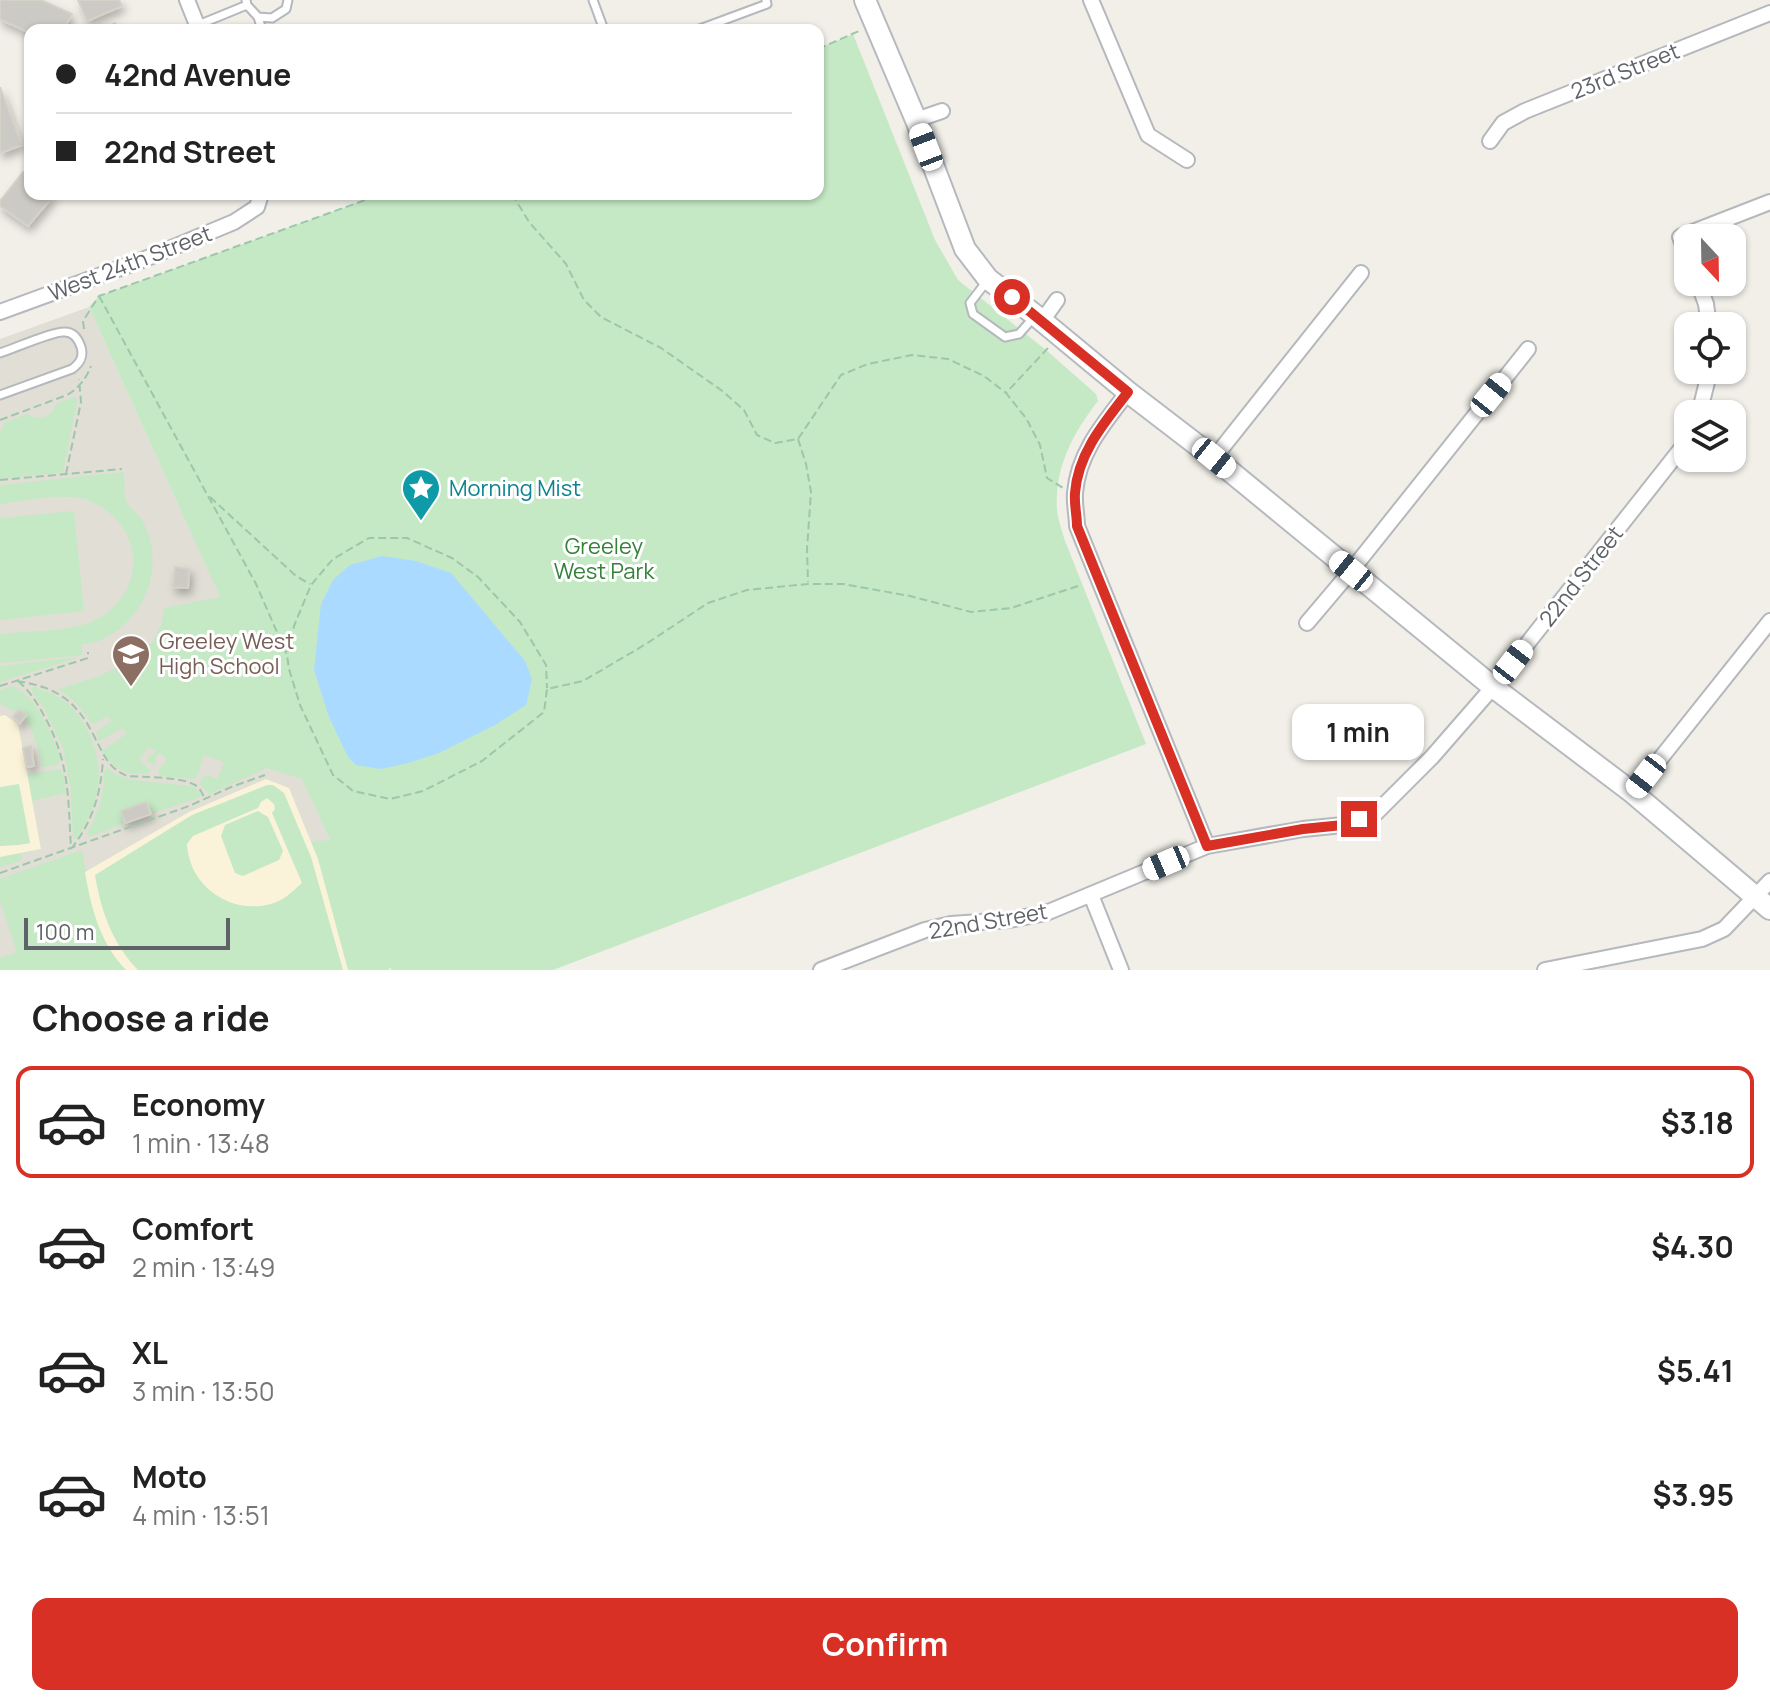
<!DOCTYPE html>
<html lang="en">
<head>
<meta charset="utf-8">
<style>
  :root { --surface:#fff; --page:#f2f2f2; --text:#222; --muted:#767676; --line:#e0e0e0; --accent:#d93025 }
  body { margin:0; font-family:Manrope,sans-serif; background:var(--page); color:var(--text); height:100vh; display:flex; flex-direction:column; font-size:30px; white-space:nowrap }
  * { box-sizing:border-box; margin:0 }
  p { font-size:26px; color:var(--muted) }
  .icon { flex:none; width:44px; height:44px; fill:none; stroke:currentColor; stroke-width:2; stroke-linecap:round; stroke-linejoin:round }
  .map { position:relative; height:970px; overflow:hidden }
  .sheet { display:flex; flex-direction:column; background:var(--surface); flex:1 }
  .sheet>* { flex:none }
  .top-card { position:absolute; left:24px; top:24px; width:800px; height:176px; border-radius:16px; box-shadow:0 2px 6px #0004; display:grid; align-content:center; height:176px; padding:0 32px; background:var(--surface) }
  .needle { width:52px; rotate:158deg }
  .tools { position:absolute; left:1674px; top:224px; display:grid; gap:16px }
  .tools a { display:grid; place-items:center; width:72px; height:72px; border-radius:16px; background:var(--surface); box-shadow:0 2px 6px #0004; font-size:40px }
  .scale { position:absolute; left:24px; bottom:20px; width:206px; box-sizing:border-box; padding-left:8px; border:4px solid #5f6368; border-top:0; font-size:22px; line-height:28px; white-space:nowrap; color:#5f6368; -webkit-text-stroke:6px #fff; paint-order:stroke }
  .end { position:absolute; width:36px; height:36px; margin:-18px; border:10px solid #d93025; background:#fff; box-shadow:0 0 0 4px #fff }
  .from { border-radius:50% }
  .bubble { position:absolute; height:56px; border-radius:16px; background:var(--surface); box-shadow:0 2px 6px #0004; font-size:26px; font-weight:700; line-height:56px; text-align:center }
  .car { position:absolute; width:24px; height:48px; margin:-24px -12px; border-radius:10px; box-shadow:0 0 6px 2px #0007; background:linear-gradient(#fff 24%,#345 0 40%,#fff 0 76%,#345 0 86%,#fff 0) }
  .top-card b { display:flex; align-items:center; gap:28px; height:76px; font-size:30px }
  .top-card b+b { border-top:2px solid var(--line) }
  .top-card i { width:20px; height:20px; background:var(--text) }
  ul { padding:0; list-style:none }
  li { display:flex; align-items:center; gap:24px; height:112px; margin:0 16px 12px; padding:0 16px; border:4px solid transparent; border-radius:16px }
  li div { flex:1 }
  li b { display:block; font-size:30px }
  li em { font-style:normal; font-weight:700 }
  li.on { border-color:var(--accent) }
  li>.icon { width:72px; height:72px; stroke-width:1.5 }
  h2 { padding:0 32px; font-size:36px; line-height:96px }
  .button { display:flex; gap:16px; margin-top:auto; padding:16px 32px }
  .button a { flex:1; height:92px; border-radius:16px; background:var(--accent); color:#fff; font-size:32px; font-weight:700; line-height:92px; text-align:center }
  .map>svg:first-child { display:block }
  .education { fill:#e1ded6 }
  .green { fill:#c5e8c5 }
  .sand { fill:#fbf3d9; fill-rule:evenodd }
  .water { fill:#aadaff }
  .building { fill:#cccac5; stroke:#d6d1c6; stroke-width:2; filter:url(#shadow) }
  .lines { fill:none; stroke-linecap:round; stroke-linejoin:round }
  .lane-casing { stroke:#b5b8bc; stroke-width:11 }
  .street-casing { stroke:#b5b8bc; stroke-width:18 }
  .secondary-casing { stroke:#b6babf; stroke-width:24 }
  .path { stroke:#9cc7a9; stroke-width:2; stroke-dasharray:8 4; stroke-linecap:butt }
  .lane { stroke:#fff; stroke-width:7 }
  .street { stroke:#fff; stroke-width:14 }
  .secondary { stroke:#fff; stroke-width:20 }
  .route { stroke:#d93025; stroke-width:10 }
  .labels { text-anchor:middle; stroke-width:6; stroke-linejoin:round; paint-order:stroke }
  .street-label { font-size:22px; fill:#5f6368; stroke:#fff }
  .culture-label { font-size:22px; fill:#0d838f; stroke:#fff; text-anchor:start }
  .park-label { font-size:22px; fill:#348238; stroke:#fff }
  .education-label { font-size:22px; fill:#785e54; stroke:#fff; text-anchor:start }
</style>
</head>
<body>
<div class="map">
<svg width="1770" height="970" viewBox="0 0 1770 970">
  <defs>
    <filter id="shadow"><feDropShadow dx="3" dy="5.5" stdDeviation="4" flood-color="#0004"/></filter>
  </defs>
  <rect width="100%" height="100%" fill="#f1efe8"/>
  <path class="education" d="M89,307L389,970H0V339Z"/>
  <path class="green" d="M853,34L935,240L958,280L1046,350L1096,394L1098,401C1073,433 1054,468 1057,510C1058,520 1062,531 1065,541L1146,744L553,970H392L389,967V970H0V958L17,952L0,901V879L82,850L86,872L189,812L266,779L289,788L310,842L330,840L302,779L267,768L209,794L200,784L202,778L206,775L218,779L224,762L204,755L197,777L194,779L160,776L158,771L167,759L160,753L156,756V763L153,765L147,761L148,757L154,753L155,750H153L149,747L139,759L150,770L149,773C129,778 113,768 102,751L126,734L123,728L99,741L96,732L111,721L107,716L96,723H92C82,709 73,698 58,689L94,678L119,667L153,642L162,623L164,608L220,597L89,307L99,296L382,194H818V49Z
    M76,396L77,401L63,472L0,479V433L4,423L26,414C39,421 51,418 56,404Z
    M124,472C125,481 123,495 127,503C130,508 136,512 140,517C143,521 146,528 148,533C162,574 143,619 105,638C98,642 89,643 81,645L82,655L0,663V634C26,631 75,632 97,619C140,595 146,542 108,512C100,505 90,500 80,498C55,494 25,501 0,504V485Z
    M74,511L84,611L0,620V518Z
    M80,657L0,682V666Z
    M13,686C38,699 51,731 60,757V761L57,765L42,767C38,749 35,733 24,718L26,715L19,710L17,712L0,704V690Z
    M35,687C45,691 55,694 64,701C89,720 104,761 97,792C94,808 85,825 77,839L73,838L71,790L63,748L44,708L32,692V688Z
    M5,715L18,724L27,774L60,769L64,776L65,790V793L32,801L41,849L20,854L22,857L20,861L0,867V716Z
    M108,768L117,775L131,780L190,786L195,788L201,795L200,797L151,814L146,802L121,811L125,823L89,837L87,833C98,814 105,794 104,772Z"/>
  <path class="sand" d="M5,715L18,724L41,849L0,857V846L19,845L30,843L19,784L0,787V716Z
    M266,779L289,788L318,859L348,970H343L311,857L284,793L273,785H267L192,815L95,875C101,911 112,943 138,970H126C100,943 91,908 85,872L189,812Z
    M267,798L274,804L275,809L272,813L302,883C293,891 283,901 271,904C230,915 189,886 187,844L193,836L258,808L261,802ZM258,811L268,817L283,851L279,860L243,876L235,873L221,836L225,825Z"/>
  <path class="water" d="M382,556L416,561L451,573L525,661L532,679L526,705L495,725L439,753L408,763L381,769L356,765L348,757L329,717L314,670L321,604L333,580L350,565Z"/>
  <path class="building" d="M0,0H41L72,14L63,30H30V33L0,19Z
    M78,0H119L122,6L87,21Z
    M115,23L118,30H99Z
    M0,87L22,145L0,153Z
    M23,172L30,177V194L54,195L28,226L0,206V201Z
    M175,567L189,569L188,588L173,587Z
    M19,710L26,715L20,723L13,717Z
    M31,746L34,766L26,767L23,748Z
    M146,802L151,814L125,823L121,811Z"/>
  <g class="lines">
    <defs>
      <path id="lane" d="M246,0L247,5L258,17L272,18L286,9L288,0
        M593,0L604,30
        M258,17L262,30
        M198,25L247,5
        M697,30L767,4L766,0
        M987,281L970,303L973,314L1005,337L1019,334L1034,317
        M0,353C13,349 51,332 63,332C73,331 78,338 81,347C84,357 80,363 72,369L0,395"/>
      <path id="street" d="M187,0L199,30
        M1091,0L1148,135L1187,160
        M916,120L942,111
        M1490,141L1503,123L1525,111L1770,13
        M1688,257L1680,237L1770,202
        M1698,282L1706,304L1709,326
        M0,312L145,259L234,222L257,207L261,194
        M1042,321L1057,300
        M1128,392C1104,423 1078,453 1075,493C1074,504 1077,515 1077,526L1207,846
        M1699,414L1710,370
        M1214,458L1361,273
        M1307,623L1351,571L1528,349
        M1633,793L1770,621
        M1091,895L1121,970
        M821,970L925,930L951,924L1009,920L1046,913L1207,846L1303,829L1343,825L1376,813L1432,757L1493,687L1684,445L1688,437
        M1545,970L1702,939L1724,929L1770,881"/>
      <path id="secondary" d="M865,0L916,120L965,249L988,279L1035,315L1128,392L1214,458L1493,687L1633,793L1770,909"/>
    </defs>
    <use href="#lane" class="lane-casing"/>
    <use href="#street" class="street-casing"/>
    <use href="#secondary" class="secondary-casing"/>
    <path class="path" d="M818,49L859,31
      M512,194L529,222L566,264L584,300L601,317L661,348L721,390L744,410L757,435L775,443L798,439L841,375L868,364L912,355L948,359L984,376L1006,393
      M99,296L256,584L287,655L289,669L300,705L333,775L353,791L390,799L423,791L482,761L544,712L547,689L583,681L646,644L708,603L747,590L808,584H843L910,596L971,612L1011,608L1081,585
      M84,329L83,321L99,296L382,194
      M1048,348L1006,393L1026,418L1040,445L1047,478L1063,488
      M0,420L67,395C79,388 86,379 91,366
      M798,439L806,464L811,492L807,549L808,582
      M66,474L81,402L79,379
      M0,480L122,469
      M210,497L296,576L310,584
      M288,652L294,626L311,585L333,559L369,538H407L452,558L478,577L520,622L546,665L547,688
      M17,681C57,687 77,701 95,738C104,755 108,768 127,776C143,777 180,777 193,784C200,787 202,793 205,799
      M18,681C31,692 39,706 47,721C70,766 68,800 71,849
      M0,686L88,658V652
      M71,849C93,821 101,793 103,759
      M0,873L189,806L231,787L265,775"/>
    <use href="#lane" class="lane"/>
    <use href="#street" class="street"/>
    <use href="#secondary" class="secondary"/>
  </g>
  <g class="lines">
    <path class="route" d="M1012,297L1128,392C1104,423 1078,453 1075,493C1074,504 1077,515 1077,526L1207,846L1303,829L1343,825L1359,819"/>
  </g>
  <defs>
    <symbol id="sight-pin" viewBox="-11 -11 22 30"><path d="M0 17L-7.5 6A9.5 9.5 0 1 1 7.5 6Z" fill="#0f9aa8" stroke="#fff"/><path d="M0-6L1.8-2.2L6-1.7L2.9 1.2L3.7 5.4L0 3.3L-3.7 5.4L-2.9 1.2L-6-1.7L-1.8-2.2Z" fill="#fff"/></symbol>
    <symbol id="school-pin" viewBox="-11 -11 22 30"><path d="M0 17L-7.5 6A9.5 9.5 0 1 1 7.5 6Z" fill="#8d6e63" stroke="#fff"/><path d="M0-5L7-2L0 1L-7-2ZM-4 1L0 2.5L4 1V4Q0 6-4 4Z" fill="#fff"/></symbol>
  </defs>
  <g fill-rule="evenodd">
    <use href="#sight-pin" x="399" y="466" width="44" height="60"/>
    <use href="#school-pin" x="109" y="632" width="44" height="60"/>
  </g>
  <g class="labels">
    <g class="street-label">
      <text transform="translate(1625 71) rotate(-22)" y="8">23rd Street</text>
      <text transform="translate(130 263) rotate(-21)" y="8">West 24th Street</text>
      <text transform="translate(1581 576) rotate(-52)" y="8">22nd Street</text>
      <text transform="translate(988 921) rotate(-10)" y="8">22nd Street</text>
    </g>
    <g class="culture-label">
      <text x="449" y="496">Morning Mist</text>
    </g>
    <g class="park-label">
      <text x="604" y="554">Greeley<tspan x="604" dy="25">West Park</tspan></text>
    </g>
    <g class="education-label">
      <text x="159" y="649">Greeley West<tspan x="159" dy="25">High School</tspan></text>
    </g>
  </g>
</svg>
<div class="tools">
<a><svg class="needle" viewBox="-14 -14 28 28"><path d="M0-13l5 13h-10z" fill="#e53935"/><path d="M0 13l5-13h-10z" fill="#767676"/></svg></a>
<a><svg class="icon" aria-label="locate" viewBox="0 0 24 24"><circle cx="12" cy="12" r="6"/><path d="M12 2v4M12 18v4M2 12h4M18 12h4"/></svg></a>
<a><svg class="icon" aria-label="layers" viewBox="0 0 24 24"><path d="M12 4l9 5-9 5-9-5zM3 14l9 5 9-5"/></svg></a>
</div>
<div class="scale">100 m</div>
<i class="end from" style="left:1012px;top:297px"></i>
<i class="end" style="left:1359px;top:819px"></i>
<div class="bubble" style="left:1292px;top:704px;width:132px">1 min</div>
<i class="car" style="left:926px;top:147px;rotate:339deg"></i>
<i class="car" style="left:1491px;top:395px;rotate:39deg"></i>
<i class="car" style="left:1214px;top:458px;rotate:129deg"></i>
<i class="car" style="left:1351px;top:571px;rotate:309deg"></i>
<i class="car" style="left:1513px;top:662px;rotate:38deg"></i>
<i class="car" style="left:1646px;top:776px;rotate:218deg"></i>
<i class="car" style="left:1166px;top:863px;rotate:247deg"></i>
<div class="top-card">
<b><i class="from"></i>42nd Avenue</b>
<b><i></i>22nd Street</b>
</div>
</div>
<section class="sheet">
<h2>Choose a ride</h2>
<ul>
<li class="on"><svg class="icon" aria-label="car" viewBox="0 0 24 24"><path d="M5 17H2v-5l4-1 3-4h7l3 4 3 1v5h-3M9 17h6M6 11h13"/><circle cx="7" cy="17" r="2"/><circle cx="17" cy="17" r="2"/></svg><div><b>Economy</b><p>1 min · 13:48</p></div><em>$3.18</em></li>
<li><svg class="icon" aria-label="car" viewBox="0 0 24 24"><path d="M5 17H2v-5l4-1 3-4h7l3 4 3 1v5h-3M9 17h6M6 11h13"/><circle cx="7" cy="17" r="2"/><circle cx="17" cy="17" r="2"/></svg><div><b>Comfort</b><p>2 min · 13:49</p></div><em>$4.30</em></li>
<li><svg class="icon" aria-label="car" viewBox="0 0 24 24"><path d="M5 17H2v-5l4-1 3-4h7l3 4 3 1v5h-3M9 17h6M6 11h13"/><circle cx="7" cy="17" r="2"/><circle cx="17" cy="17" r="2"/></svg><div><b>XL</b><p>3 min · 13:50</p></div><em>$5.41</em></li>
<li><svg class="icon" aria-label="car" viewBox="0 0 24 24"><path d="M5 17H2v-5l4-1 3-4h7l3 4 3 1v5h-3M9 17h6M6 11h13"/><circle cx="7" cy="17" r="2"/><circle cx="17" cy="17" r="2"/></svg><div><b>Moto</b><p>4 min · 13:51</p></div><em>$3.95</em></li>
</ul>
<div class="button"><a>Confirm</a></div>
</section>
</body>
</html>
